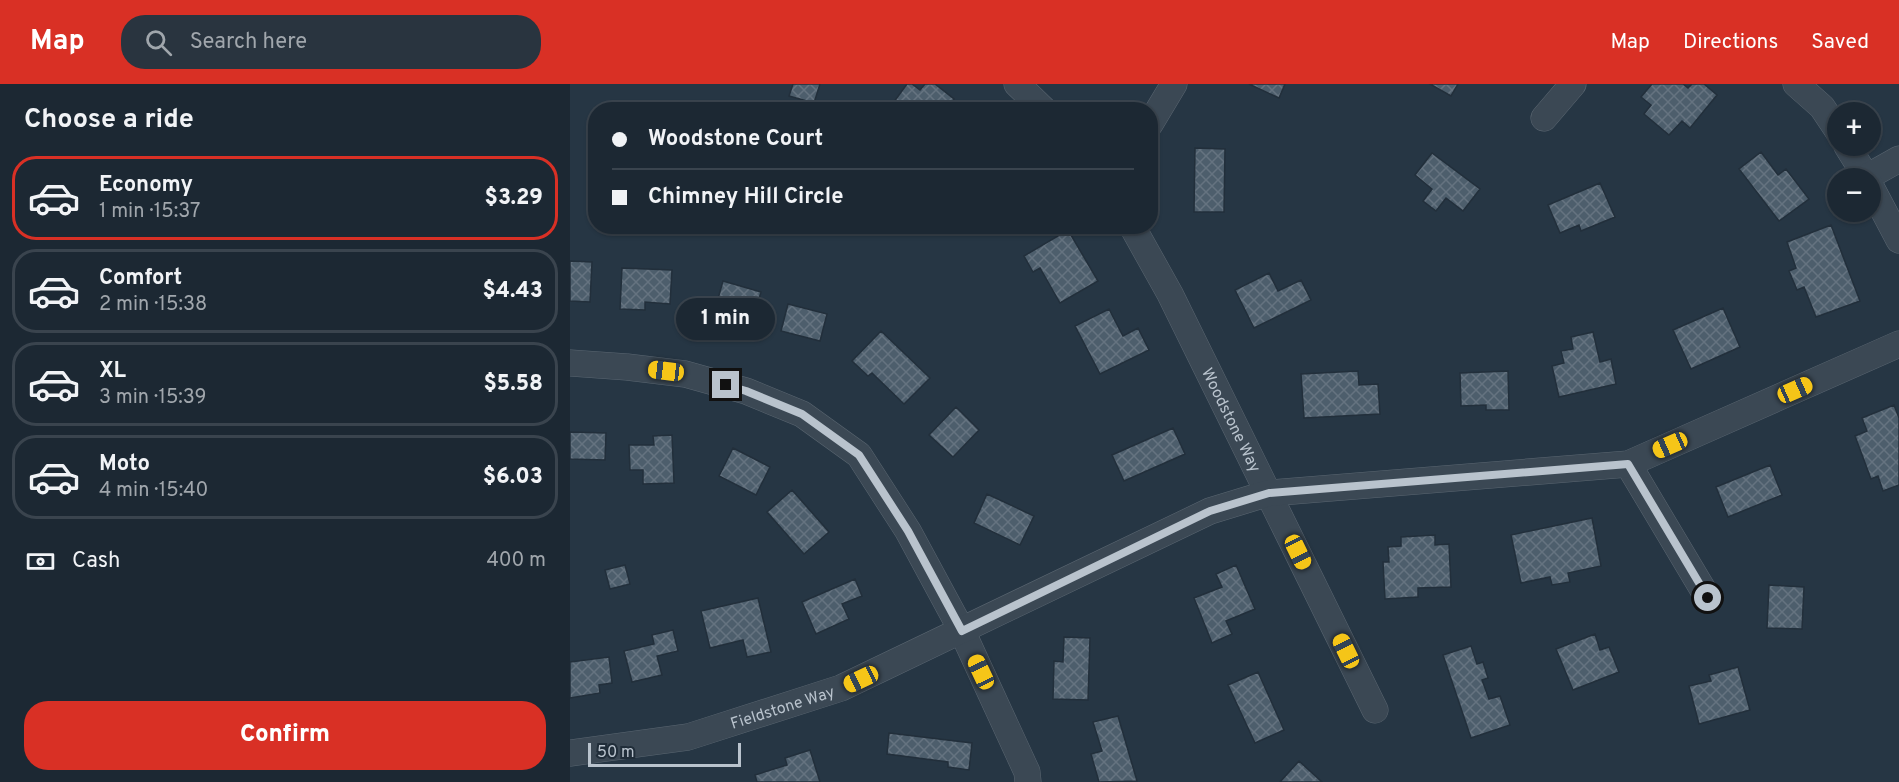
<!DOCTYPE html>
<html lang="en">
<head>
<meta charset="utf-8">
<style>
  :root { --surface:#1c2833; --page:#29343f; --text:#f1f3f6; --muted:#a0a6ac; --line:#3a444e; --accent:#d93025 }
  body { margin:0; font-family:Overpass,sans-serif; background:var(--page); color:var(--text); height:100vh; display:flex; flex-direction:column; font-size:22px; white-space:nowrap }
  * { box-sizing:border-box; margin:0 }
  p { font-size:20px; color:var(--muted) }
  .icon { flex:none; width:33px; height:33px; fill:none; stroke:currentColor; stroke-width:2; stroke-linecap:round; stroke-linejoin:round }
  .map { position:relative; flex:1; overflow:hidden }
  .side { display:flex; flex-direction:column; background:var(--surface); width:570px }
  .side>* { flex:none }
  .banner { position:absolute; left:18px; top:18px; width:570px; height:132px; border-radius:24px; box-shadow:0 2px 4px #0004,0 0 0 2px var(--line); display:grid; align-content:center; height:132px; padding:0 24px; background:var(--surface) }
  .fabs { position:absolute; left:1257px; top:18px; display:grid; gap:12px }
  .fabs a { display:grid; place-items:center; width:54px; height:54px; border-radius:50%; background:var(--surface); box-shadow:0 2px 4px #0004,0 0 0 2px var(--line); font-size:30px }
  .scale { position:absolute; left:18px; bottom:15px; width:153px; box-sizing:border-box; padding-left:6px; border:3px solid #b9c3cd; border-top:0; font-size:16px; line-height:21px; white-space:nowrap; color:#b9c3cd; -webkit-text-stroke:4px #202d39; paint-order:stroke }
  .end { position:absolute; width:27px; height:27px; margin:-14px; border:8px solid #b9c3cd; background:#111; box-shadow:0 0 0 3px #111 }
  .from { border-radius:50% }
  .bubble { position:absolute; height:42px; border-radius:21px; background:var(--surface); box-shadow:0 2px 4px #0004,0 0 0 2px var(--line); font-size:20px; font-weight:800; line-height:42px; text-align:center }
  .car { position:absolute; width:18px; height:36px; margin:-18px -9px; border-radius:8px; box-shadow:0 0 4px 2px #0007; background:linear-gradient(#f5c518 24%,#345 0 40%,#f5c518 0 76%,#345 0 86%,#f5c518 0) }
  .banner b { display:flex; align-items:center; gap:21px; height:57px; font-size:22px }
  .banner b+b { border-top:2px solid var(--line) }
  .banner i { width:15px; height:15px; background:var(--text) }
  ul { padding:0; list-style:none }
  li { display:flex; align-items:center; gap:18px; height:84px; margin:0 12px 9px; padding:0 12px; border:3px solid var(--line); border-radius:24px }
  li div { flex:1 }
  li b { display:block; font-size:22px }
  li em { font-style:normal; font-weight:800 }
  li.on { border-color:var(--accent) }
  li>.icon { width:54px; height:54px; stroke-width:1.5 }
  h2 { padding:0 24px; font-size:27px; line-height:72px }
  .pay { display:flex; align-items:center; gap:15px; height:66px; padding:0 24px; font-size:22px }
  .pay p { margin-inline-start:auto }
  .action { display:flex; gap:12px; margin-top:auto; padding:12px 24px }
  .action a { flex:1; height:69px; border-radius:24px; background:var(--accent); color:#fff; font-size:24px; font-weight:800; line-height:69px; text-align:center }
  header { display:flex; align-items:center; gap:36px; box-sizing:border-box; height:84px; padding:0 30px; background:var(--accent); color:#fff }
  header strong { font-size:28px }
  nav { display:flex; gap:33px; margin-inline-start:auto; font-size:21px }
  .search { width:420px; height:54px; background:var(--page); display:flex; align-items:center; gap:15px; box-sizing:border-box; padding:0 21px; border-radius:24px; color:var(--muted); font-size:22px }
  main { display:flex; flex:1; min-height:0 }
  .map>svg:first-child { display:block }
  .building { fill:url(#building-cross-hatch); stroke:#222f3b; stroke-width:1.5 }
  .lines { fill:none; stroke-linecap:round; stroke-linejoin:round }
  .minor-casing { stroke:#5a6671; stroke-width:27 }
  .minor { stroke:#3b4854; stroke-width:26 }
  .route { stroke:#b9c3cd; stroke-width:8 }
  .labels { text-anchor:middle; stroke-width:4.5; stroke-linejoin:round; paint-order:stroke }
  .street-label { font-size:16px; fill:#b9c3cd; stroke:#202d39 }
</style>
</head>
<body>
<header>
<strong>Map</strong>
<div class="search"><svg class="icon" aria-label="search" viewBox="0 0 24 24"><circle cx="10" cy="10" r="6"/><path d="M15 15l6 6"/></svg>Search here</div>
<nav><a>Map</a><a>Directions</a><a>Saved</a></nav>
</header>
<main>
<section class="side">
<h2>Choose a ride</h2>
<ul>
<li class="on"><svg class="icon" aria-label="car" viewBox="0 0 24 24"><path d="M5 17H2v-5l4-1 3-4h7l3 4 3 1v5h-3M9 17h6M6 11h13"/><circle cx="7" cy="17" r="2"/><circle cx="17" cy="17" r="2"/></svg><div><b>Economy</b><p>1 min · 15:37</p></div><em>$3.29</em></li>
<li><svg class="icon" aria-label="car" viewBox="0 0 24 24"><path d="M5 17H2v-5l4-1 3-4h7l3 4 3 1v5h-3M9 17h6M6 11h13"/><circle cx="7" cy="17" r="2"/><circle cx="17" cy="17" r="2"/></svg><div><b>Comfort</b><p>2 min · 15:38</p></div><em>$4.43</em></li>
<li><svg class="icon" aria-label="car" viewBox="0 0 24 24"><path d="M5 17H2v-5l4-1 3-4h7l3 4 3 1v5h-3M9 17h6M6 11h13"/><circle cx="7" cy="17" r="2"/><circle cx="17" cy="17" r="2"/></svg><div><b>XL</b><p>3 min · 15:39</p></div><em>$5.58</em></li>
<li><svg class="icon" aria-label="car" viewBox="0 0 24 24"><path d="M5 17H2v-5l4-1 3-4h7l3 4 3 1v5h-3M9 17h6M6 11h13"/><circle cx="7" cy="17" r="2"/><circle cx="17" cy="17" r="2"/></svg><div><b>Moto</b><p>4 min · 15:40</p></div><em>$6.03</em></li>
</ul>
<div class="pay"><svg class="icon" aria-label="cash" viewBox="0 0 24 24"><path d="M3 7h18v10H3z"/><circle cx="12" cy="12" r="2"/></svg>Cash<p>400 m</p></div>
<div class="action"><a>Confirm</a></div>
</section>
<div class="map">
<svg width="1329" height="698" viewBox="0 0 1329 698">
  <defs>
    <pattern id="building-cross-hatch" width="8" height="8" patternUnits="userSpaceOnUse" patternTransform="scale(1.5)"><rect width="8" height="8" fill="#4d5e6c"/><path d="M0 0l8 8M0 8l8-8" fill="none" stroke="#657380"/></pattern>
  </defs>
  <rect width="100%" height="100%" fill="#263644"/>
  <path class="building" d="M223,0H250L244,19L219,12Z
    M337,0H342L350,6L355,0H365L384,15L376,26H318Z
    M679,0H715L709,14Z
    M860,0H888L881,12Z
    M1082,0H1113L1118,4L1122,0H1134L1147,11L1120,44L1112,37L1099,51L1074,30L1081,21L1071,13Z
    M625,64L655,65L654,128H624Z
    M1191,68L1208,91L1216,85L1239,115L1209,137L1169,85Z
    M862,69L910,105L893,127L876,114L866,127L853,117L862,105L845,91Z
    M1030,99L1045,133L1011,147L1009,141L990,149L978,121Z
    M1261,141L1290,217L1246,233L1234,203L1227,206L1219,187L1226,184L1217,158Z
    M498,146L528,197L490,219L470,184L463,188L454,172Z
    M0,177L22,178L20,218L0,217Z
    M52,184L102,186L100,220L75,218V226L50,225Z
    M699,189L708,207L731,196L741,216L684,244L665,206Z
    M153,197L191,208L182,239L144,229Z
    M218,220L257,230L250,257L211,247Z
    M1153,224L1170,263L1121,285L1103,246Z
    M539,225L553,252L568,244L579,266L530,290L505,242Z
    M311,247L360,294L334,320L302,289L298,292L282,277Z
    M1023,248L1030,278L1041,275L1046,300L989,313L982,282L994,279L991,267L1003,265L1001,253Z
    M788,287L789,301L808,300L810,330L734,334L731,290Z
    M938,287L939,326H916V321L891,322L890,289Z
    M1324,321L1329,334V401L1313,407L1308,392L1301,395L1285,352L1297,347L1292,334Z
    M386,323L409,346L383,373L359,351Z
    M603,344L615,370L554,397L542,371Z
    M0,348L36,349L35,376L0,375Z
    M102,351L104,399L73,400V386H60L59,361H84L83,352Z
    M163,364L200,383L186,411L149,392Z
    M1200,381L1212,411L1158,433L1146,403Z
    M222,406L259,448L234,470L197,428Z
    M417,410L464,432L450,461L404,439Z
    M1022,434L1031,482L998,489L1000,498L982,501L980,493L951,499L941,451Z
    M865,451V461L879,460L881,503L848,504V513L815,515L813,478H819L818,463L831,462V453Z
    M55,481L60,500L40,505L35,486Z
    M666,481L685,525L656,537L662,550L642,559L624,514L652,503L646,490Z
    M285,495L292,512L272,520L279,535L246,550L232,518Z
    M1199,501L1234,503L1232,545L1197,544Z
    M188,514L201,568L177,573L173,556L140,564L131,527Z
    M103,546L108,567L87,572L92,591L62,598L54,567L84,560L82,551Z
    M1025,550L1030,566L1039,563L1049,588L1003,606L986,565Z
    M494,553L520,554L518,616L483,615L484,577L493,578Z
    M901,562L907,580L913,578L918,594L912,596L919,615L930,612L940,641L901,654L873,571Z
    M39,573L42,599L29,601L30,609L0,614V578Z
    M1168,583L1180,626L1129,640L1119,602L1141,597L1139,591Z
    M688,588L714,646L685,659L658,601Z
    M548,632L567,697L529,698L521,670L532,667L523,638Z
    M319,649L402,659L399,686L378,683V678L317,670Z
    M240,666L250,698H187L185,691L217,681L215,674Z
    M729,677L752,698H710Z"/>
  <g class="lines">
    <defs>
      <g id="minor">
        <path d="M447,0L474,26"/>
        <path d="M1226,0L1252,23L1268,47"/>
        <path d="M974,34L1003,0"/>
        <path d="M580,40L604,0"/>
        <path d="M1277,62L1297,94"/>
        <path d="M1297,93L1329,75"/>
        <path d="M1300,101L1329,156"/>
        <path id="s1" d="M562,142L600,210L805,626"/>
        <path d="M0,279L57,283L115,290L176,307L232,330L289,371L338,447L392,547L457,688L458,698"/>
        <path d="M1058,380L1138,514"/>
        <path id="s2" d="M0,669L118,653L271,604L640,427L699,409L1058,380L1329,260"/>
      </g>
    </defs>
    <use href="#minor" class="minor-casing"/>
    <use href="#minor" class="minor"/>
  </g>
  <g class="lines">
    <path class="route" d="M156,301L176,307L232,330L289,371L338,447L392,547L640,427L699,409L1058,380L1138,514"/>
  </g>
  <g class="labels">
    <g class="street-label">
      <text dy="6" stroke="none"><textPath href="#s1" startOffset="218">Woodstone Way</textPath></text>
      <text dy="6" stroke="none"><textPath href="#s2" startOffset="218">Fieldstone Way</textPath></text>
    </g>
  </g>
</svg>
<div class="fabs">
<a>+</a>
<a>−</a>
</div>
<div class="scale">50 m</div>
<i class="end from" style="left:1138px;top:514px"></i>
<i class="end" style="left:156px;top:301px"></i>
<div class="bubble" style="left:106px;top:214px;width:99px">1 min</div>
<i class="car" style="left:96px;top:287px;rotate:277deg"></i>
<i class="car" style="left:1225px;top:306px;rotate:66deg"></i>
<i class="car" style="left:1100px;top:361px;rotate:246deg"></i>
<i class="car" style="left:728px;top:468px;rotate:154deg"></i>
<i class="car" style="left:776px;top:567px;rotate:334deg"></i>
<i class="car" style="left:411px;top:588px;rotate:335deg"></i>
<i class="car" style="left:291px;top:595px;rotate:245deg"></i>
<div class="banner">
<b><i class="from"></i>Woodstone Court</b>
<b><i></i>Chimney Hill Circle</b>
</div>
</div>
</main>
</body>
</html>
